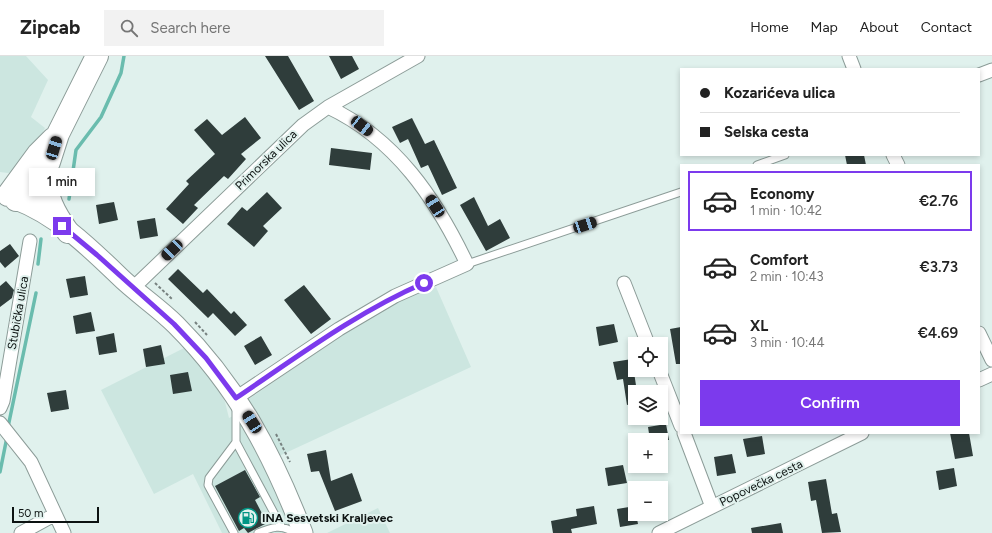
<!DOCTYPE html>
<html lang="en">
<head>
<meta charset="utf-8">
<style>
  :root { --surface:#fff; --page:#f2f2f2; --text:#222; --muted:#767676; --line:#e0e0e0; --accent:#7c3aed }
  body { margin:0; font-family:Figtree,sans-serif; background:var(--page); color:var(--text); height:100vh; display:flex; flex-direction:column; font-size:15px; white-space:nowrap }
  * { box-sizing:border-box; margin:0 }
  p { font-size:13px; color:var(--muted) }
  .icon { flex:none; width:22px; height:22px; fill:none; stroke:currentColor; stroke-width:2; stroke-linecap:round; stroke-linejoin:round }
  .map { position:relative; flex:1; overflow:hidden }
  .drawer { position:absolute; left:680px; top:108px; width:300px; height:270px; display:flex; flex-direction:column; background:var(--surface); border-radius:0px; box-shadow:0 2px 6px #0003 }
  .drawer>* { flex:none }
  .top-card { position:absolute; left:680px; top:12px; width:300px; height:88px; border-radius:0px; box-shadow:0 2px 6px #0003; display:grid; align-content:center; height:88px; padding:0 20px; background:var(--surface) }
  .fabs { position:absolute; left:628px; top:281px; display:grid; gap:8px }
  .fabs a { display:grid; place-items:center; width:40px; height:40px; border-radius:0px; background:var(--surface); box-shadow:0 2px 6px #0003; font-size:20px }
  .scale { position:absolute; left:12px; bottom:10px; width:87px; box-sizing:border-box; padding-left:4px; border:2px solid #0c1211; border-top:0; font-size:11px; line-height:14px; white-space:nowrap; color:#0c1211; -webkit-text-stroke:3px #e0f1ed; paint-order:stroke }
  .end { position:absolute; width:18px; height:18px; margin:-9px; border:5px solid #7c3aed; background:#fff; box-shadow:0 0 0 2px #fff }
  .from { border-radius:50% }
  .bubble { position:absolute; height:28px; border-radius:0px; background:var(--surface); box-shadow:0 2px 6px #0003; font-size:13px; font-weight:600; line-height:28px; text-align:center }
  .car { position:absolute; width:12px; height:24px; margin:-12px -6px; border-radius:5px; box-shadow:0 0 3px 1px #0007; background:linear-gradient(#222 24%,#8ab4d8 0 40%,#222 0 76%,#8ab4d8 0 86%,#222 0) }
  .top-card b { display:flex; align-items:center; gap:14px; height:38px; font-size:15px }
  .top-card b+b { border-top:1px solid var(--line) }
  .top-card i { width:10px; height:10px; background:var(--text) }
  ul { padding:7px 0 0; list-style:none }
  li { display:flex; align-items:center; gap:12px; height:60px; margin:0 8px 6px; padding:0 12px; border:2px solid transparent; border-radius:0px }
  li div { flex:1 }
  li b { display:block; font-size:15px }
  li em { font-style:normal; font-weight:600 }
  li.on { border-color:var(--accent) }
  li>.icon { width:36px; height:36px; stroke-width:1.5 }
  .primary-button { display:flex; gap:8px; margin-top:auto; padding:8px 20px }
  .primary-button a { flex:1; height:46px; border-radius:0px; background:var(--accent); color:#fff; font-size:16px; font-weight:600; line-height:46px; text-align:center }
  header { display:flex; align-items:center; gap:24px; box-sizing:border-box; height:56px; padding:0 20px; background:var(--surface); border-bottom:1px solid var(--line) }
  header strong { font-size:19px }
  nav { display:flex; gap:22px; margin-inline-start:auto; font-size:14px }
  .search { width:280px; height:36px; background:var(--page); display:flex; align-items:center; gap:10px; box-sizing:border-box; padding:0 14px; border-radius:0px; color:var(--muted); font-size:15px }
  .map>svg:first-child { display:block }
  .built { fill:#cce6e0 }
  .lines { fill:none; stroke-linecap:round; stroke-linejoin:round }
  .stream { stroke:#6abcae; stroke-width:3.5 }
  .building { fill:#2f3d3b }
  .lane-casing { stroke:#8c9c98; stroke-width:9 }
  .street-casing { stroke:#8c9c98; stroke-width:15 }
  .secondary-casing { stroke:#8c9c98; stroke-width:21 }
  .highway-casing { stroke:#8c9c98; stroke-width:24 }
  .path { stroke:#778280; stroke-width:2; stroke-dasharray:3 2; stroke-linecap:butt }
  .lane { stroke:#fff; stroke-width:7 }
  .street { stroke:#fff; stroke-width:13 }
  .secondary { stroke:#fff; stroke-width:19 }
  .highway { stroke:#fff; stroke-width:22 }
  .route { stroke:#7c3aed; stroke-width:5 }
  .labels { text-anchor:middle; stroke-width:4; stroke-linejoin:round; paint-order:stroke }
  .street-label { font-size:12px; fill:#0c1211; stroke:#e0f1ed }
  .poi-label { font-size:12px; font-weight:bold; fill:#0c1211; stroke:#e0f1ed; text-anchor:start }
</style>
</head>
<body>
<header>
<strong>Zipcab</strong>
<div class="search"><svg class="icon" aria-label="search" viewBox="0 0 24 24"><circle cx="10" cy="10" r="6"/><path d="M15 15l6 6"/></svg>Search here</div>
<nav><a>Home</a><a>Map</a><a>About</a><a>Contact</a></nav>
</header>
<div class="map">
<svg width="992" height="477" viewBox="0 0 992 477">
  <rect width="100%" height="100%" fill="#e0f1ed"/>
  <path class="built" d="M0,0H26L48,24L31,61L45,72L27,106L16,115L8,117L0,116Z
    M436,231L471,311L279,400L246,345L349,274L407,240Z
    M186,291L219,335L225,346L229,362L241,356L292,463L287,477H222L193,418L154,438L101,334Z
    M378,452L390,477H327Z"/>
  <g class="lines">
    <path class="stream" d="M69,143L76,94L101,61L121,17L124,0
      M38,208L41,183
      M8,371L36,237
      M0,416L7,381"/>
  </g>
  <path class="building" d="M265,0H288L314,45L299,54Z
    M329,0H352L359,13L341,23Z
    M245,61L261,82L241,98L246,103L228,123L224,120L194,149L198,152L183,168L166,153L189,128L186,125L215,98L194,74L207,63L222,79Z
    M412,62L425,88L434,84L457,132L442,139L428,109L421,112L408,83L400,87L392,71Z
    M331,92L372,97L370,114L329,109Z
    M845,99H864L866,109H847Z
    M267,136L282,152L263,170L268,175L254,191L227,168L242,151L247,155Z
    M474,141L488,170L500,163L510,182L486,195L460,149Z
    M114,146L118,164L99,168L96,149Z
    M155,162L158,180L140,183L137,165Z
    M10,188L19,200L5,212L0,206V195Z
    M178,213L203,237L207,233L231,258L234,255L247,269L235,280L213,257L208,262L168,223Z
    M85,220L88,239L70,242L66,223Z
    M6,225L14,234L12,242L0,251V230Z
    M304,229L331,263L311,278L284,244Z
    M91,256L95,275L76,278L73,260Z
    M614,268L618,286L599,290L596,271Z
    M681,271V308H676L670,273Z
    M114,277L117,296L99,299L96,281Z
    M261,280L272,299L255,309L244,290Z
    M161,289L165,308L146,311L143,293Z
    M632,303L637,336H635V347L627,349L623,323L617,324L613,306Z
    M188,316L192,335L173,338L170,319Z
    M66,334L69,353L51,356L47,337Z
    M666,368L669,384H650L648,371Z
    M950,377H969L973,400L955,403Z
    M762,380L765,398L747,401L743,383Z
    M326,394L331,425L352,417L362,445L335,455L319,415L311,416L307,398Z
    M732,398L736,417L717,420L714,401Z
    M623,409L627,427L608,430L605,412Z
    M954,412L957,430L939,434L936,415Z
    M245,414L260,441L255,444L267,467L248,477L244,472L239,475L215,430Z
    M826,423L832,458L837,457L841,476L822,477L816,444L811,445L808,426Z
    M594,450L597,468L571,473L572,477H553L551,465L577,460L576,453Z
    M635,450V458H636L638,468L620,471L617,453Z
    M781,467L783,477H752L751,472Z"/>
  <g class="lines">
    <defs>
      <path id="lane" d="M757,109L785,99
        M467,208L681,136
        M236,350V386L281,470
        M234,477L208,429L209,422L236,386
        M258,477C272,471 281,468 295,477"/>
      <path id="street" d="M849,0L854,13
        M979,19L992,14
        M893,99L898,109
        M624,227L648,288
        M133,232L303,69L328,51L418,0
        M979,277L992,304
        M659,314L681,370
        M979,324L992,318
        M236,342L339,273L395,240L467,208C436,143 396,83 328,51
        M0,352L3,345L30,185
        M0,367L31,406L64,477
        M684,377L712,451
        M21,477L54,459
        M659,477L862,377"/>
      <path id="secondary" d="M16,144C56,159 89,191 118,219C136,237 158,251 176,269C237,330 272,397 303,477"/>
      <path id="highway" d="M45,118C46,141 54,157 68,176
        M8,139L38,98L53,83
        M16,144L28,140L40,127L49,106L58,78L97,0"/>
    </defs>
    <use href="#lane" class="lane-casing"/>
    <use href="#street" class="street-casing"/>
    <use href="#secondary" class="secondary-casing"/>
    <use href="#highway" class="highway-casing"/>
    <path class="path" d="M155,227L172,243
      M195,266L207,279
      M276,378L290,406"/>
    <use href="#lane" class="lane"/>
    <use href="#street" class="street"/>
    <use href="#secondary" class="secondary"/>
    <use href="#highway" class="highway"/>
  </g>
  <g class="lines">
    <path class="route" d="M62,170L97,199L174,268L206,302L236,342C297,301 357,256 424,227"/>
  </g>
  <defs>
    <symbol id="fuel-ring" viewBox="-11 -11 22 22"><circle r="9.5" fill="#e0f1ed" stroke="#009584" stroke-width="1.5"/><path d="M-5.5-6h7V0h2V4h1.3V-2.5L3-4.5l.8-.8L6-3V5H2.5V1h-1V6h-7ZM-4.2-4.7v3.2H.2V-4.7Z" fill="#009584"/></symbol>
  </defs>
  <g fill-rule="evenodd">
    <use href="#fuel-ring" x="237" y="451" width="22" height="22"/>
  </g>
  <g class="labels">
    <g class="street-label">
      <text transform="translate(266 104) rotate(-44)" y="4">Primorska ulica</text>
      <text transform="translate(18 257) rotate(-80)" y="4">Stubička ulica</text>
      <text transform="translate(761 427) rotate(-26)" y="4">Popovečka cesta</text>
    </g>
    <g class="poi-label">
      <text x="262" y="466">INA Sesvetski Kraljevec</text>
    </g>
  </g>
</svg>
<div class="fabs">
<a><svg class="icon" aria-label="locate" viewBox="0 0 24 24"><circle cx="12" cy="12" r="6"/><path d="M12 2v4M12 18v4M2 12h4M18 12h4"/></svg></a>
<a><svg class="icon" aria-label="layers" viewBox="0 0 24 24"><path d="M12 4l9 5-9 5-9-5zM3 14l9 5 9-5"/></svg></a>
<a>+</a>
<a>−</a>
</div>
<div class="scale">50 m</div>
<i class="end from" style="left:424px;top:227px"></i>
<i class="end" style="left:62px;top:170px"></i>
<div class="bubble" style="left:29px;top:112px;width:66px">1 min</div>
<i class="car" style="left:362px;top:70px;rotate:128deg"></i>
<i class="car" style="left:54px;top:92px;rotate:17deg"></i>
<i class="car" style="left:435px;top:150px;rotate:327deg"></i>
<i class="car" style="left:585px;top:169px;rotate:72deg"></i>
<i class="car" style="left:172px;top:194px;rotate:226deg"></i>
<i class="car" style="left:252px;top:366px;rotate:327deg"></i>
<div class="top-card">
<b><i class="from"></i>Kozarićeva ulica</b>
<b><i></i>Selska cesta</b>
</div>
<section class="drawer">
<ul>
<li class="on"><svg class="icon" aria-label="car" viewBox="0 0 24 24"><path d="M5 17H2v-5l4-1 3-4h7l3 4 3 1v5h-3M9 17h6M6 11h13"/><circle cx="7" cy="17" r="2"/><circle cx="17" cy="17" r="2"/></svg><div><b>Economy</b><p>1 min · 10:42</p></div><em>€2.76</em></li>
<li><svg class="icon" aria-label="car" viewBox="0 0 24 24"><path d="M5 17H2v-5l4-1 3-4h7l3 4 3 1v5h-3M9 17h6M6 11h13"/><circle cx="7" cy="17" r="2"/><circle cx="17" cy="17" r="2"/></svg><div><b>Comfort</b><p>2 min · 10:43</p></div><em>€3.73</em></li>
<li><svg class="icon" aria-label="car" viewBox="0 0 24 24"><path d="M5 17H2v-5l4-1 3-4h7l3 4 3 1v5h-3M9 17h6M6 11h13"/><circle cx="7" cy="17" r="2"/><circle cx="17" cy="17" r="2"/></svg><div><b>XL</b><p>3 min · 10:44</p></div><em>€4.69</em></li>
</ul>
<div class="primary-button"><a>Confirm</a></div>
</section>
</div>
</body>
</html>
